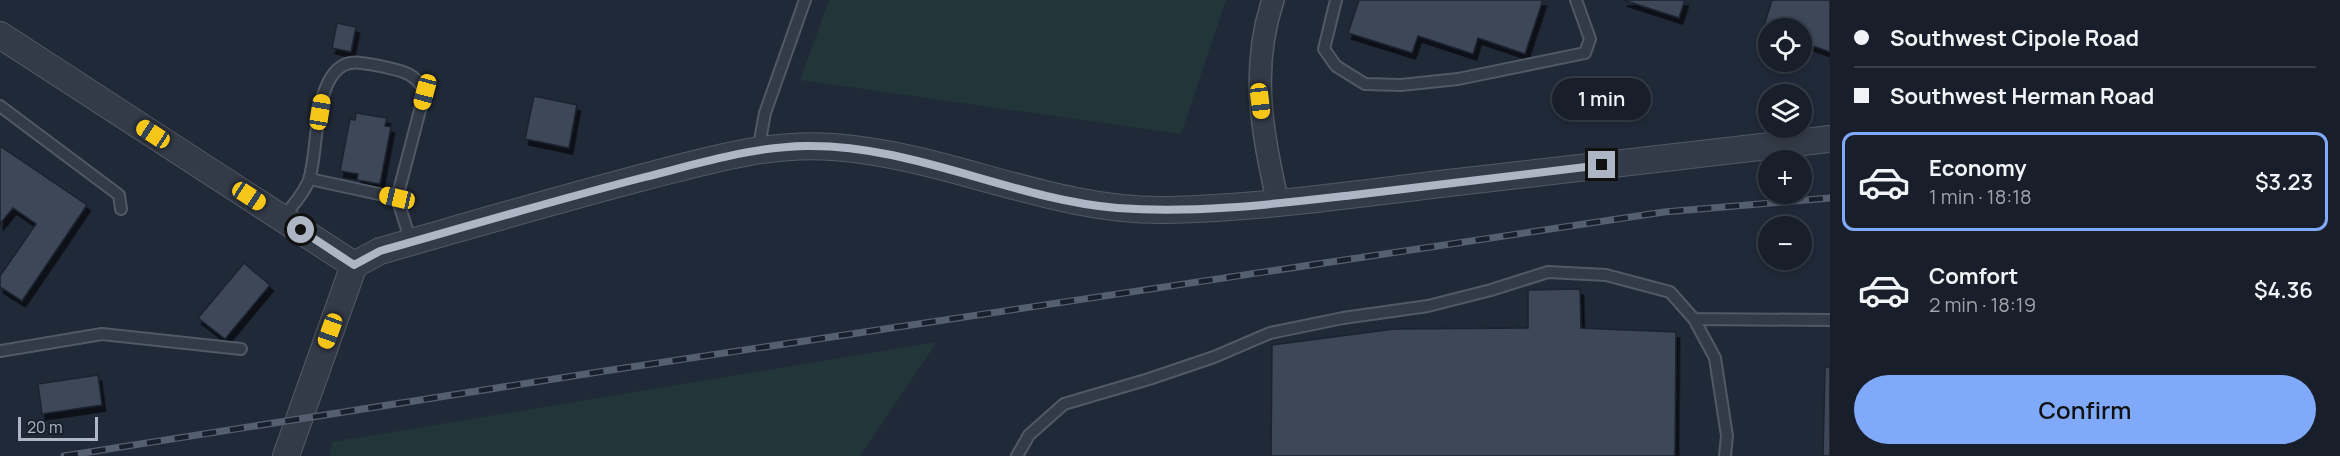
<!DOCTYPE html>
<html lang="en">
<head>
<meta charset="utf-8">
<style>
  :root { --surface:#181f2a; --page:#212732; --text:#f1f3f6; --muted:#9fa2a8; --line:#363d47; --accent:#80a9f9 }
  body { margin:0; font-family:Manrope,sans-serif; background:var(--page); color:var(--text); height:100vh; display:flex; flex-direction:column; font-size:22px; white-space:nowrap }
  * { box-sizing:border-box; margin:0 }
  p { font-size:20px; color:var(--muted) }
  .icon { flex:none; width:33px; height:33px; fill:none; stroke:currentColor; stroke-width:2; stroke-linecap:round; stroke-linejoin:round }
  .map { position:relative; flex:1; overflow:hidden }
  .sheet { display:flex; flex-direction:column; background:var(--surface); width:510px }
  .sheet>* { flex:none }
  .banner { display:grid; align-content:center; height:132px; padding:0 24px; background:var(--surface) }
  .fabs { position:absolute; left:1758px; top:18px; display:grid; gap:12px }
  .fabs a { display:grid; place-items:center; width:54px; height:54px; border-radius:50%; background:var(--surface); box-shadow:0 3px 9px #0003,0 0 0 2px var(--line); font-size:30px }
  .scale { position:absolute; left:18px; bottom:15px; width:80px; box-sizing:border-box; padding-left:6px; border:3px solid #aeb6c5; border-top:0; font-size:16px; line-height:21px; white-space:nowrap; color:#aeb6c5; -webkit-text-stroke:4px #19202d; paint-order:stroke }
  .end { position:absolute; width:27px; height:27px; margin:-14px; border:8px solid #aeb6c5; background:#111; box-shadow:0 0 0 3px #111 }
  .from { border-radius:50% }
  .bubble { position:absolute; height:42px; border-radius:21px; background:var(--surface); box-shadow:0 3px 9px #0003,0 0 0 2px var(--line); font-size:20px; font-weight:600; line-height:42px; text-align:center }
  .car { position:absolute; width:18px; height:36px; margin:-18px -9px; border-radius:8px; box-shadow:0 0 4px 2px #0007; background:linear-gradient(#f5c518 24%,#345 0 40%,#f5c518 0 76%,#345 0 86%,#f5c518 0) }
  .banner b { display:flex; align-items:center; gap:21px; height:57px; font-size:22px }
  .banner b+b { border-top:2px solid var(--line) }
  .banner i { width:15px; height:15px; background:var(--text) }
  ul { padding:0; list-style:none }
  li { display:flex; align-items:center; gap:18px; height:99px; margin:0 12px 9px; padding:0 12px; border:3px solid transparent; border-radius:12px }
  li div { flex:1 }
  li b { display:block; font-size:22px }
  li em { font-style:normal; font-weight:600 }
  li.active { border-color:var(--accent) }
  li>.icon { width:54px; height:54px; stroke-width:1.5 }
  .cta { display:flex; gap:12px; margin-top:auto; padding:12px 24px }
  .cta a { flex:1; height:69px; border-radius:36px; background:var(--accent); color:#111; font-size:24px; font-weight:600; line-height:69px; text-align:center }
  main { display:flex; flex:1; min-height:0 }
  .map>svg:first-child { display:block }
  .green { fill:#223539 }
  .building { fill:#3c4758; stroke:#1b222f; stroke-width:1.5; filter:url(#shadow) }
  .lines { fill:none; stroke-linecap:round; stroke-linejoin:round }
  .service-casing { stroke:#515966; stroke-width:14 }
  .minor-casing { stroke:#515966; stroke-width:24 }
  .tertiary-casing { stroke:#515966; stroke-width:28 }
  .service { stroke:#343b48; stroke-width:10 }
  .minor { stroke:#343b48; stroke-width:21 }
  .tertiary { stroke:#343b48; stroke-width:26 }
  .rail-casing { stroke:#565f70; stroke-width:7 }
  .rail { stroke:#19202d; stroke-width:4.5; stroke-dasharray:14; stroke-linecap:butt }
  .route { stroke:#aeb6c5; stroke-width:8 }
</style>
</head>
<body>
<main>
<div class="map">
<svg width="1830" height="456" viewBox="0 0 1830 456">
  <defs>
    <filter id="shadow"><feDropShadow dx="3.5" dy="6" stdDeviation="0" flood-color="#0009"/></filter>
  </defs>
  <rect width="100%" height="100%" fill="#202938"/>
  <path class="green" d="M829,0H1226L1181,134L800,80Z
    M937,342L860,456H329L332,442Z"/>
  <path class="building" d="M1359,0H1543L1525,54L1478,38L1473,54L1418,36L1412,53L1348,33Z
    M1623,0H1685L1679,18Z
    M1772,0H1830V52L1802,42V28H1768V31L1763,29Z
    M337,23L356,27L351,52L332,48Z
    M534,96L577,105L569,148L525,139Z
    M356,113L387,118L385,126L391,127L380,184L357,180L358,174L340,171L350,119L355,120Z
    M0,146L87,205L22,301L0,287V276L36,224L13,208L0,224Z
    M244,263L270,285L225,339L198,318Z
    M1580,289L1581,328L1676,332L1675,456H1271L1272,345L1394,329L1528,328V290Z
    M1825,367H1830V456H1823Z
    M98,375L102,405L42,414L38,384Z"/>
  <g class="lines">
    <defs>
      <path id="service" d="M1336,0L1324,49L1336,66L1365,84L1401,85L1458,79L1585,53L1590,39L1576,0
        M0,106L119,195L121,209
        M758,151L765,113L805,0
        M310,179L397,198
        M283,219C291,206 307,191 310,176C318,147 314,80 344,65C354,60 368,64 380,66C401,71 413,71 425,91L397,198L411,242
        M1694,319L1830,320
        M0,351L102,334L241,349
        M1017,456L1029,435L1064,404L1149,379L1214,357L1270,333L1343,318L1428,306L1491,290L1548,272L1606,275L1670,292L1694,319L1715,358L1727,436L1725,456"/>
      <path id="minor" d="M1273,0C1250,69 1262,134 1278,203"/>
      <path id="tertiary" d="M0,35L354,265
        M354,265L380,251C468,226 556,200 644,177C706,161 769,142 833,147C947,155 1052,212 1167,210C1259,208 1349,195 1440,184C1570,169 1700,154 1830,139
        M286,456L354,265"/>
    </defs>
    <use href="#service" class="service-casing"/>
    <use href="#minor" class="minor-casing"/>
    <use href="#tertiary" class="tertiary-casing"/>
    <use href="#service" class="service"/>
    <use href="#minor" class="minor"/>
    <use href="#tertiary" class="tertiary"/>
    <defs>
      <path id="rail" d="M64,456L611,370L1664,212L1830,198"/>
    </defs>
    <use href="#rail" class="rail-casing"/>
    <use href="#rail" class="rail"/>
  </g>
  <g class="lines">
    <path class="route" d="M301,230L354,265L380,251C468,226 556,200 645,177C697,164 751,147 805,146C913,144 1011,199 1117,208C1196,214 1275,204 1354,195C1437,185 1519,175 1602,165"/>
  </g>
</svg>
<div class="fabs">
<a><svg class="icon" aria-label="locate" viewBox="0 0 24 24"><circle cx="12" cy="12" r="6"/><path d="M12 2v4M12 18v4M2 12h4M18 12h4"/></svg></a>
<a><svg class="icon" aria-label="layers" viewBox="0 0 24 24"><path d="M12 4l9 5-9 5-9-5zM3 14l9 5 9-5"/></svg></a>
<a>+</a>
<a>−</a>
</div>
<div class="scale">20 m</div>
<i class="end from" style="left:301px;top:230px"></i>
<i class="end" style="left:1602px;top:165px"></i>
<div class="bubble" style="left:1552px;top:78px;width:99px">1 min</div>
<i class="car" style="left:425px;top:92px;rotate:195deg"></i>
<i class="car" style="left:1260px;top:101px;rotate:173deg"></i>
<i class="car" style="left:320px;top:112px;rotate:9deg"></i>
<i class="car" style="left:153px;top:134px;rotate:303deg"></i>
<i class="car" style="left:249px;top:196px;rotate:123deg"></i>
<i class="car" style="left:397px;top:198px;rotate:283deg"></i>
<i class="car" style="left:330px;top:331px;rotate:200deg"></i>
</div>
<section class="sheet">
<div class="banner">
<b><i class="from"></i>Southwest Cipole Road</b>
<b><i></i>Southwest Herman Road</b>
</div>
<ul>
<li class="active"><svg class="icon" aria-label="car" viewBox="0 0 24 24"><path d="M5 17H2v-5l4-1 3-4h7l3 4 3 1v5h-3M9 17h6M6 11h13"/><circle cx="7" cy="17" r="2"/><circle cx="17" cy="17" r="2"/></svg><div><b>Economy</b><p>1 min · 18:18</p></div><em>$3.23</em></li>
<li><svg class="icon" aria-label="car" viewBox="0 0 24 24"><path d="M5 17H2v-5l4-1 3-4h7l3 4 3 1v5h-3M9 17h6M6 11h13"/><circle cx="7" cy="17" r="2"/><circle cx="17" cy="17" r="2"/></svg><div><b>Comfort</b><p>2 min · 18:19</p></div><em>$4.36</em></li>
</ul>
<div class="cta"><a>Confirm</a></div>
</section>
</main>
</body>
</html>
